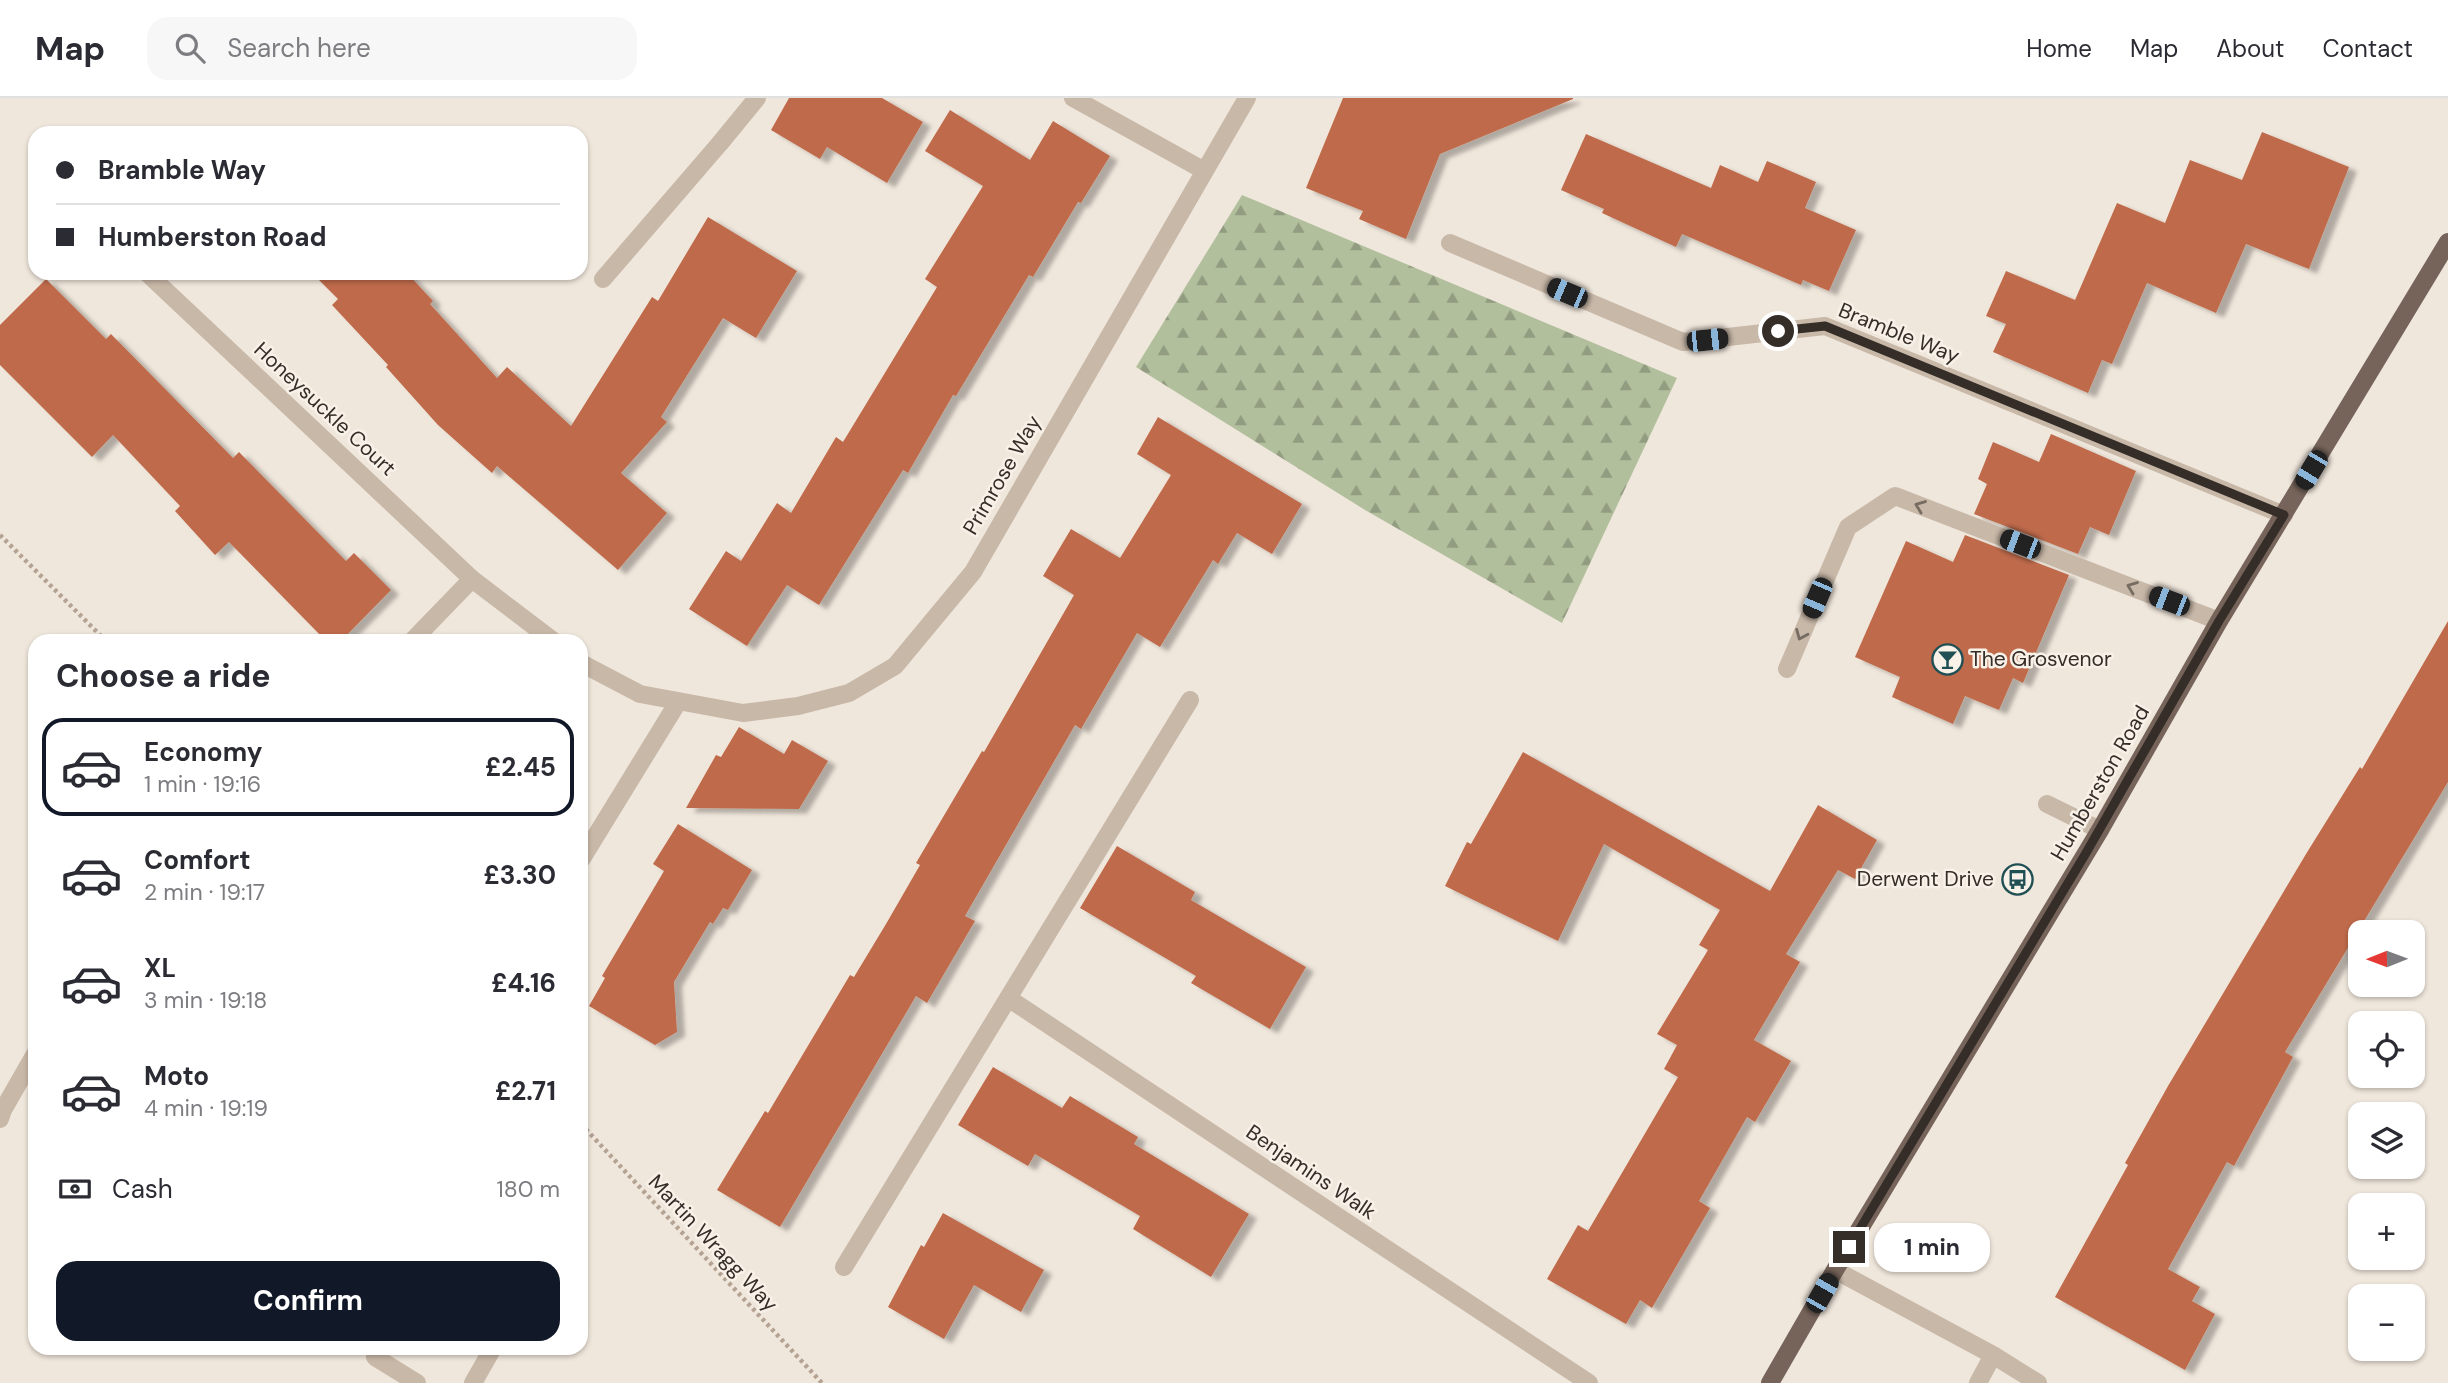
<!DOCTYPE html>
<html lang="en">
<head>
<meta charset="utf-8">
<style>
  :root { --surface:#fff; --page:#f7f7f7; --text:#2b2b33; --muted:#7c7c81; --line:#e1e1e2; --accent:#111827 }
  body { margin:0; font-family:"DM Sans",sans-serif; background:var(--page); color:var(--text); height:100vh; display:flex; flex-direction:column; font-size:26px; white-space:nowrap }
  * { box-sizing:border-box; margin:0 }
  p { font-size:23px; color:var(--muted) }
  .icon { flex:none; width:38px; height:38px; fill:none; stroke:currentColor; stroke-width:2; stroke-linecap:round; stroke-linejoin:round }
  .map { position:relative; flex:1; overflow:hidden }
  .details { position:absolute; left:28px; top:536px; width:560px; height:721px; display:flex; flex-direction:column; background:var(--surface); border-radius:21px; box-shadow:0 2px 5px #0004 }
  .details>* { flex:none }
  .top-card { position:absolute; left:28px; top:28px; width:560px; height:154px; border-radius:21px; box-shadow:0 2px 5px #0004; display:grid; align-content:center; height:154px; padding:0 28px; background:var(--surface) }
  .needle { width:46px; rotate:269deg }
  .fabs { position:absolute; left:2348px; top:822px; display:grid; gap:14px }
  .fabs a { display:grid; place-items:center; width:77px; height:77px; border-radius:14px; background:var(--surface); box-shadow:0 2px 5px #0004; font-size:35px }
  .end { position:absolute; width:32px; height:32px; margin:-16px; border:9px solid #352d28; background:#fff; box-shadow:0 0 0 4px #fff }
  .from { border-radius:50% }
  .bubble { position:absolute; height:49px; border-radius:21px; background:var(--surface); box-shadow:0 2px 5px #0004; font-size:23px; font-weight:700; line-height:49px; text-align:center }
  .car { position:absolute; width:21px; height:42px; margin:-21px -10px; border-radius:9px; box-shadow:0 0 5px 2px #0007; background:linear-gradient(#222 24%,#8ab4d8 0 40%,#222 0 76%,#8ab4d8 0 86%,#222 0) }
  .top-card b { display:flex; align-items:center; gap:24px; height:66px; font-size:26px }
  .top-card b+b { border-top:2px solid var(--line) }
  .top-card i { width:18px; height:18px; background:var(--text) }
  ul { padding:0; list-style:none }
  li { display:flex; align-items:center; gap:21px; height:98px; margin:0 14px 10px; padding:0 14px; border:4px solid transparent; border-radius:21px }
  li div { flex:1 }
  li b { display:block; font-size:26px }
  li em { font-style:normal; font-weight:700 }
  li.active { border-color:var(--accent) }
  li>.icon { width:63px; height:63px; stroke-width:1.5 }
  h2 { padding:0 28px; font-size:32px; line-height:84px }
  .pay { display:flex; align-items:center; gap:18px; height:77px; padding:0 28px; font-size:26px }
  .pay p { margin-inline-start:auto }
  .cta { display:flex; gap:14px; margin-top:auto; padding:14px 28px }
  .cta a { flex:1; height:80px; border-radius:21px; background:var(--accent); color:#fff; font-size:28px; font-weight:700; line-height:80px; text-align:center }
  header { display:flex; align-items:center; gap:42px; box-sizing:border-box; height:98px; padding:0 35px; background:var(--surface); border-bottom:2px solid var(--line) }
  header strong { font-size:33px }
  nav { display:flex; gap:38px; margin-inline-start:auto; font-size:24px }
  .search { width:490px; height:63px; background:var(--page); display:flex; align-items:center; gap:18px; box-sizing:border-box; padding:0 24px; border-radius:21px; color:var(--muted); font-size:26px }
  .map>svg:first-child { display:block }
  .forest { fill:url(#forest-firs) }
  .building { fill:#bf6b4b; filter:url(#shadow) }
  .lines { fill:none; stroke-linecap:round; stroke-linejoin:round }
  .path { stroke:#b4a293; stroke-width:4.5; stroke-dasharray:3.5 3.5; stroke-linecap:butt }
  .service { stroke:#c8b8a8; stroke-width:18 }
  .minor { stroke:#c8b8a8; stroke-width:18 }
  .primary { stroke:#76645a; stroke-width:18 }
  .oneway { stroke:#776c62 }
  .route { stroke:#352d28; stroke-width:9 }
  .labels { text-anchor:middle; stroke-width:5; stroke-linejoin:round; paint-order:stroke }
  .street-label { font-size:21px; fill:#352d28; stroke:#f8f1e8 }
  .poi-label { font-size:21px; fill:#352d28; stroke:#f8f1e8; text-anchor:start }
</style>
</head>
<body>
<header>
<strong>Map</strong>
<div class="search"><svg class="icon" aria-label="search" viewBox="0 0 24 24"><circle cx="10" cy="10" r="6"/><path d="M15 15l6 6"/></svg>Search here</div>
<nav><a>Home</a><a>Map</a><a>About</a><a>Contact</a></nav>
</header>
<div class="map">
<svg width="2448" height="1285" viewBox="0 0 2448 1285">
  <defs>
    <pattern id="forest-firs" width="22" height="20" patternUnits="userSpaceOnUse" patternTransform="scale(1.75)"><rect width="22" height="20" fill="#b2bf9d"/><path d="M5 1l3.5 6h-7zM16 11l3.5 6h-7z" fill="#929c80"/></pattern>
    <filter id="shadow"><feDropShadow dx="8" dy="4.5" stdDeviation="2" flood-color="#0004"/></filter>
  </defs>
  <rect width="100%" height="100%" fill="#f0e7dc"/>
  <path class="forest" d="M1242,97L1677,280L1562,525L1365,412L1136,269Z"/>
  <path class="building" d="M789,0H882L923,24L887,85L827,49L820,61L771,32Z
    M1343,0H1573V1L1440,56L1406,141L1359,121L1363,113L1306,90Z
    M950,12L1030,62L1053,23L1110,58L1081,105L1078,104L1033,179L1029,177L956,298L953,297L908,375L903,372L819,507L787,487L747,548L689,511L726,453L741,463L777,405L791,415L836,339L843,344L937,189L925,181L983,88L925,53Z
    M2262,34L2349,69L2309,171L2246,146L2216,215L2147,185L2112,266L2102,262L2088,295L1993,254L2006,226L1986,218L2006,173L2075,202L2117,105L2165,125L2190,62L2242,82Z
    M1586,36L1711,90L1720,67L1758,84L1767,63L1816,84L1805,110L1856,132L1829,193L1803,182L1801,187L1682,136L1676,149L1602,115L1604,111L1561,92Z
    M708,119L797,173L756,240L723,220L661,319L667,324L621,375L667,415L618,472L497,368L492,375L438,327L386,269L388,267L332,207L338,201L312,175H407L433,203L430,206L497,280L507,269L571,328L652,199L658,203Z
    M46,181L106,241L111,236L233,360L239,354L346,463L354,455L391,492L342,542H325L229,444L215,457L175,413L180,408L113,337L92,359L0,267V227Z
    M1158,319L1302,406L1272,456L1237,435L1218,466L1213,462L1160,549L1137,535L1081,631L1075,627L965,818L975,823L927,905L916,898L780,1129L717,1092L765,1013L768,1015L850,877L854,879L886,826L920,767L916,765L982,653L984,654L1074,497L1043,478L1071,431L1120,460L1171,377L1137,356Z
    M2051,336L2136,373L2109,437L2090,429L2078,456L1974,416L1987,386L1978,381L1993,344L2039,364Z
    M1965,437L2069,477L2023,585L2013,580L1999,612L1965,598L1953,626L1892,599L1900,579L1855,559L1906,443L1953,464Z
    M2448,523V684L2285,954L2293,959L2234,1068L2227,1064L2168,1171L2200,1189L2192,1203L2215,1216L2185,1272L2055,1199L2128,1067L2125,1065L2168,988L2306,756L2360,669L2362,671Z
    M739,629L784,656L792,642L828,663L799,711L686,710L716,657L721,659Z
    M1523,654L1770,793L1818,707L1877,742L1855,781L1838,772L1786,856L1800,864L1754,942L1791,963L1755,1024L1747,1019L1699,1103L1710,1110L1652,1210L1640,1202L1626,1226L1547,1181L1578,1127L1588,1133L1678,979L1664,971L1677,947L1657,936L1708,852L1699,847L1720,812L1604,746L1558,843L1445,788L1467,744L1471,746Z
    M678,726L752,772L728,812L723,810L713,826L710,824L674,884L677,934L655,947L589,908L605,880L602,878L664,773L653,766Z
    M1117,748L1195,794L1191,802L1306,869L1270,931L1191,885L1196,878L1080,810Z
    M993,969L1062,1010L1070,998L1138,1039L1134,1046L1249,1116L1211,1179L1133,1131L1140,1118L1035,1056L1028,1068L958,1027Z
    M943,1115L1044,1172L1021,1214L974,1187L944,1241L888,1209L921,1147L924,1149Z"/>
  <g class="lines">
    <path class="path" d="M0,437L105,542
      M581,1026L822,1285"/>
    <path class="service" d="M603,181L721,44
      M1787,571L1848,429L1895,398L2219,523
      M2047,706L2100,732
      M375,1259L417,1285"/>
    <path class="minor" d="M1073,0L1203,72
      M721,44L757,0
      M1450,145L1683,244L1825,228L2284,417
      M147,175L472,481L552,542
      M413,542L472,481
      M581,565L640,596L743,615L798,608L849,595L895,568L973,474L1247,0
      M581,762L678,604
      M1008,900L1589,1285
      M0,1021L3,1012L35,956
      M844,1169L1190,602
      M1835,1172L1993,1257L2038,1285
      M473,1285L493,1250
      M1978,1285L1993,1257"/>
    <path class="primary" d="M1770,1285L1835,1172L2100,732L2219,523L2448,144"/>
  </g>
  <defs><path id="oneway-chevron" d="M-2-3.5L2.5 0L-2 3.5" fill="none" stroke-width="1.6" stroke-linecap="round" stroke-linejoin="round" transform="scale(1.75)"/></defs>
  <g class="oneway">
    <use href="#oneway-chevron" transform="translate(1920 408) rotate(-159)"/>
    <use href="#oneway-chevron" transform="translate(2132 489) rotate(-159)"/>
    <use href="#oneway-chevron" transform="translate(1801 537) rotate(113)"/>
  </g>
  <g class="lines">
    <path class="route" d="M1778,233L1825,228L2284,417L2219,523L2086,755L1849,1149"/>
  </g>
  <defs>
    <symbol id="bar-ring" viewBox="-11 -11 22 22"><circle r="9.5" fill="#f8f1e8" stroke="#204f54" stroke-width="1.5"/><path d="M-6-5H6L.8 .8V4.5H3.5V6h-7V4.5H-.8V.8Z" fill="#204f54"/></symbol>
    <symbol id="bus-ring" viewBox="-11 -11 22 22"><circle r="9.5" fill="#f8f1e8" stroke="#204f54" stroke-width="1.5"/><path d="M-5-6H5V4H4V6H2V4H-2V6H-4V4H-5ZM-3.5-4V0h7V-4ZM-3.5 1.2v1.5H-2V1.2ZM2 1.2v1.5H3.5V1.2Z" fill="#204f54"/></symbol>
  </defs>
  <g fill-rule="evenodd">
    <use href="#bar-ring" x="1930" y="544" width="35" height="35"/>
    <use href="#bus-ring" x="2000" y="764" width="35" height="35"/>
  </g>
  <g class="labels">
    <g class="street-label">
      <text transform="translate(1899 235) rotate(22)" y="7">Bramble Way</text>
      <text transform="translate(325 311) rotate(43)" y="7">Honeysuckle Court</text>
      <text transform="translate(1002 377) rotate(-60)" y="7">Primrose Way</text>
      <text transform="translate(2100 685) rotate(-60)" y="7">Humberston Road</text>
      <text transform="translate(1311 1074) rotate(34)" y="7">Benjamins Walk</text>
      <text transform="translate(713 1145) rotate(47)" y="7">Martin Wragg Way</text>
    </g>
    <g class="poi-label">
      <text x="1970" y="568">The Grosvenor</text>
      <text x="1994" y="788" text-anchor="end">Derwent Drive</text>
    </g>
  </g>
</svg>
<div class="fabs">
<a><svg class="needle" viewBox="-14 -14 28 28"><path d="M0-13l5 13h-10z" fill="#e53935"/><path d="M0 13l5-13h-10z" fill="#7c7c81"/></svg></a>
<a><svg class="icon" aria-label="locate" viewBox="0 0 24 24"><circle cx="12" cy="12" r="6"/><path d="M12 2v4M12 18v4M2 12h4M18 12h4"/></svg></a>
<a><svg class="icon" aria-label="layers" viewBox="0 0 24 24"><path d="M12 4l9 5-9 5-9-5zM3 14l9 5 9-5"/></svg></a>
<a>+</a>
<a>−</a>
</div>
<i class="end from" style="left:1778px;top:233px"></i>
<i class="end" style="left:1849px;top:1149px"></i>
<div class="bubble" style="left:1874px;top:1125px;width:116px">1 min</div>
<i class="car" style="left:1567px;top:195px;rotate:293deg"></i>
<i class="car" style="left:1707px;top:242px;rotate:84deg"></i>
<i class="car" style="left:2311px;top:372px;rotate:211deg"></i>
<i class="car" style="left:2020px;top:446px;rotate:291deg"></i>
<i class="car" style="left:1817px;top:500px;rotate:203deg"></i>
<i class="car" style="left:2169px;top:503px;rotate:291deg"></i>
<i class="car" style="left:1822px;top:1195px;rotate:30deg"></i>
<div class="top-card">
<b><i class="from"></i>Bramble Way</b>
<b><i></i>Humberston Road</b>
</div>
<section class="details">
<h2>Choose a ride</h2>
<ul>
<li class="active"><svg class="icon" aria-label="car" viewBox="0 0 24 24"><path d="M5 17H2v-5l4-1 3-4h7l3 4 3 1v5h-3M9 17h6M6 11h13"/><circle cx="7" cy="17" r="2"/><circle cx="17" cy="17" r="2"/></svg><div><b>Economy</b><p>1 min · 19:16</p></div><em>£2.45</em></li>
<li><svg class="icon" aria-label="car" viewBox="0 0 24 24"><path d="M5 17H2v-5l4-1 3-4h7l3 4 3 1v5h-3M9 17h6M6 11h13"/><circle cx="7" cy="17" r="2"/><circle cx="17" cy="17" r="2"/></svg><div><b>Comfort</b><p>2 min · 19:17</p></div><em>£3.30</em></li>
<li><svg class="icon" aria-label="car" viewBox="0 0 24 24"><path d="M5 17H2v-5l4-1 3-4h7l3 4 3 1v5h-3M9 17h6M6 11h13"/><circle cx="7" cy="17" r="2"/><circle cx="17" cy="17" r="2"/></svg><div><b>XL</b><p>3 min · 19:18</p></div><em>£4.16</em></li>
<li><svg class="icon" aria-label="car" viewBox="0 0 24 24"><path d="M5 17H2v-5l4-1 3-4h7l3 4 3 1v5h-3M9 17h6M6 11h13"/><circle cx="7" cy="17" r="2"/><circle cx="17" cy="17" r="2"/></svg><div><b>Moto</b><p>4 min · 19:19</p></div><em>£2.71</em></li>
</ul>
<div class="pay"><svg class="icon" aria-label="cash" viewBox="0 0 24 24"><path d="M3 7h18v10H3z"/><circle cx="12" cy="12" r="2"/></svg>Cash<p>180 m</p></div>
<div class="cta"><a>Confirm</a></div>
</section>
</div>
</body>
</html>
